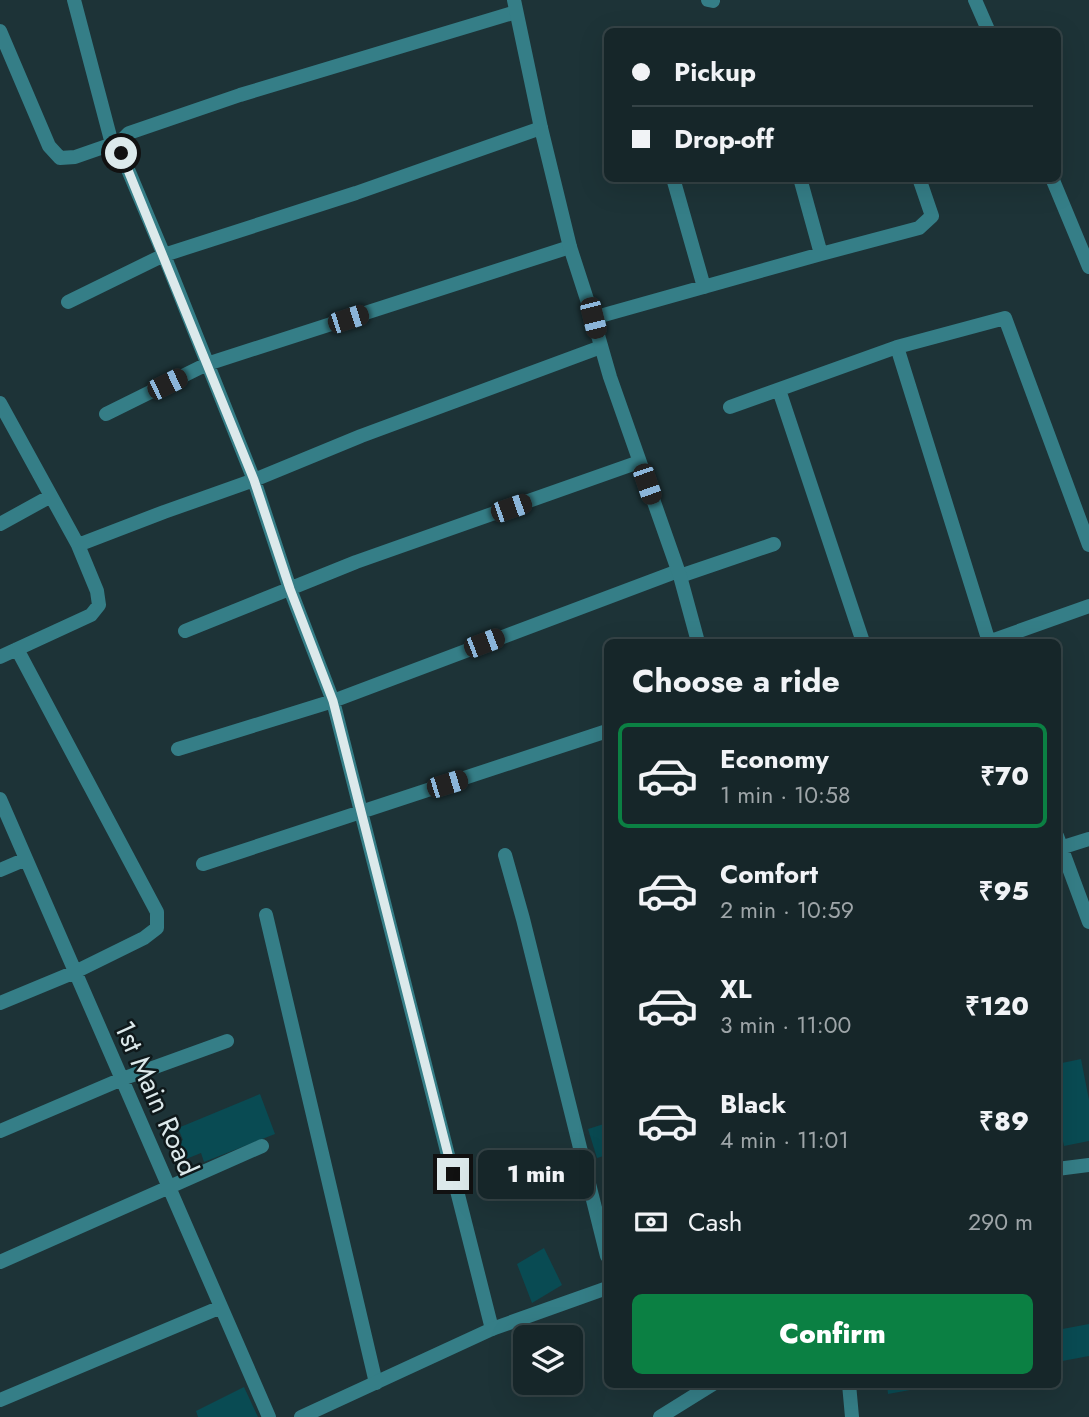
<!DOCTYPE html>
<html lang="en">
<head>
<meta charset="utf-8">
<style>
  :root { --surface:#162629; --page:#1f2e31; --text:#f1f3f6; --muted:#9ea5a8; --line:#354346; --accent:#0b8043 }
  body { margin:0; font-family:Jost,sans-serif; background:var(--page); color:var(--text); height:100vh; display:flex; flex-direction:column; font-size:26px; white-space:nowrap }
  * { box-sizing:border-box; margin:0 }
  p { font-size:23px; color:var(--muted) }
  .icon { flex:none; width:38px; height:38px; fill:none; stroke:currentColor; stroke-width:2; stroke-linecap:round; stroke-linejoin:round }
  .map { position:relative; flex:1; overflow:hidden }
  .drawer { position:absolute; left:604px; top:639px; width:457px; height:749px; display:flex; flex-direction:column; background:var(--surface); border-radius:10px; box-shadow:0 7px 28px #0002,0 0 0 2px var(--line) }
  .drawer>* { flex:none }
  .banner { position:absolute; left:604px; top:28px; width:457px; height:154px; border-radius:10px; box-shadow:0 7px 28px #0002,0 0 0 2px var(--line); display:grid; align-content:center; height:154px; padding:0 28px; background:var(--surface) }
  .controls { position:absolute; left:513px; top:1325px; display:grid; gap:14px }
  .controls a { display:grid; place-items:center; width:70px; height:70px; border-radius:10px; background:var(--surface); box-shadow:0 7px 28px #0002,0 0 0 2px var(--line); font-size:35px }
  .end { position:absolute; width:32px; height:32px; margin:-16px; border:9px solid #dce9eb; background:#111; box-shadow:0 0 0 4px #111 }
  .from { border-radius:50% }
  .bubble { position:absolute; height:49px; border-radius:10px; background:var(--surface); box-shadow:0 7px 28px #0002,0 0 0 2px var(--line); font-size:23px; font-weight:800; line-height:49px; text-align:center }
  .car { position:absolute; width:21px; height:42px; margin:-21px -10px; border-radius:9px; box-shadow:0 0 5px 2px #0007; background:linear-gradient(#222 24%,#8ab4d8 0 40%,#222 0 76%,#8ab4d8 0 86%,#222 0) }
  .banner b { display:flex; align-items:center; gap:24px; height:66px; font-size:26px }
  .banner b+b { border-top:2px solid var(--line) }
  .banner i { width:18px; height:18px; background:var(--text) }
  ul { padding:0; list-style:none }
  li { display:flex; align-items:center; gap:21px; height:105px; margin:0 14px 10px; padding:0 14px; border:4px solid transparent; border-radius:10px }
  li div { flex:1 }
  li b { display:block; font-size:26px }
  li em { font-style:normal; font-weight:800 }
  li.selected { border-color:var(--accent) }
  li>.icon { width:63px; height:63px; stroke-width:1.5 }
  h2 { padding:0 28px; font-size:32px; line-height:84px }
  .pay { display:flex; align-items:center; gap:18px; height:77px; padding:0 28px; font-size:26px }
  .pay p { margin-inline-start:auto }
  .action { display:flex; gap:14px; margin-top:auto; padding:14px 28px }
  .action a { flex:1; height:80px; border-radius:10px; background:var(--accent); color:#fff; font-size:28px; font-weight:800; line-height:80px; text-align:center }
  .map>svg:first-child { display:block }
  .building { fill:#094b53 }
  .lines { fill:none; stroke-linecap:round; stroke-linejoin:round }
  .service { stroke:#357e87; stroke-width:14 }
  .minor { stroke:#357e87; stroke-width:14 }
  .tertiary { stroke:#357e87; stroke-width:14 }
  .route { stroke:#dce9eb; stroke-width:9 }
  .labels { text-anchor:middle; stroke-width:5; stroke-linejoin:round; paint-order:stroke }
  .street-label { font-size:28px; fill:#dce9eb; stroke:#0f191b }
</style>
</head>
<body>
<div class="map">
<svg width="1089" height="1417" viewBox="0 0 1089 1417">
  <rect width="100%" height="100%" fill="#1d3337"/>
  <path class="building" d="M1081,1059L1089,1100V1141L1064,1146L1057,1112V1064Z
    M260,1094L275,1134L204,1162L201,1153L186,1159L179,1142L183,1140L178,1128Z
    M607,1123V1155L597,1158L588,1129Z
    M544,1248L562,1285L532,1303L517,1264Z
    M1089,1324V1356L1057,1362V1330Z
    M887,1384H932V1386L888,1394Z
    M244,1387L258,1417H198L196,1411Z"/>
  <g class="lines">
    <path class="service" d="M708,0L713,1
      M849,1384L852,1417
      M660,1417L713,1384"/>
    <path class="minor" d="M74,0L112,144
      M975,0L989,32
      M0,31L49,146L60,158L75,157L121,141
      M673,178L704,287
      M800,178L821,254
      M1052,178L1089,267
      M68,302L164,255L356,193L541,128
      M593,318L821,254L919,228L932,216L919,178
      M897,347L989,642
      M779,390L863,642
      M0,403L78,545
      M730,407L897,347L1005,318L1089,545
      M106,414L207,364L570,247
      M0,524L51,496
      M680,576L774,544
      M185,631L356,562L639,462
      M988,642L1089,606
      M0,657L91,615L99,605L97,591L78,545L164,512L254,480L361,436L601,347
      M178,749L333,701L678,571
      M0,799L269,1417
      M1057,836L1089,922
      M1057,849L1089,839
      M505,855L523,919L607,1256
      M203,864L607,731
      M0,870L26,859
      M266,915L376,1383
      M0,1003L75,972L144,938L157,928V912L17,649
      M0,1131L122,1079L227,1041
      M0,1262L262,1146
      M492,1329L333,701L290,589L254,480L164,255L121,153V141L129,133L240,95L516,12
      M0,1400L221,1307"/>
    <path class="tertiary" d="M514,0L541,128L570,247L593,318L610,377L680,576L698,642
      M1057,1169L1089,1165
      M301,1417L492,1329L607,1288"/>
  </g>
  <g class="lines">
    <path class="route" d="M121,153L254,480L290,589L333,701L453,1174"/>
  </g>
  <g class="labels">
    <g class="street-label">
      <text transform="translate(157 1098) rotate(66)" y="10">1st Main Road</text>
    </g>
  </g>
</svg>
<div class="controls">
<a><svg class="icon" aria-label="layers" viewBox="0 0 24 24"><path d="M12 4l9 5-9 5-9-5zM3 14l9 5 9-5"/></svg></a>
</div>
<i class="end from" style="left:121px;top:153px"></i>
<i class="end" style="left:453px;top:1174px"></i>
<div class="bubble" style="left:478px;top:1150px;width:116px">1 min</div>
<i class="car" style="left:593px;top:318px;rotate:166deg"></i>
<i class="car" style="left:348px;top:319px;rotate:72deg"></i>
<i class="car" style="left:167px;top:384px;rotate:64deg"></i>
<i class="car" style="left:647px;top:484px;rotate:161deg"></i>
<i class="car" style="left:511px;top:508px;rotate:71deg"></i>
<i class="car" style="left:484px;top:643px;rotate:69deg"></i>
<i class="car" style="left:447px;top:784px;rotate:73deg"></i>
<div class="banner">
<b><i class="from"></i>Pickup</b>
<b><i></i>Drop-off</b>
</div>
<section class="drawer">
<h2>Choose a ride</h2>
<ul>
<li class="selected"><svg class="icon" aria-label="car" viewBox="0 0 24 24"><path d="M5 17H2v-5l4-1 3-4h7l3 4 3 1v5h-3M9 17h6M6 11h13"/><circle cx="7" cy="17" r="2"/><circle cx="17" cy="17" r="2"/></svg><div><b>Economy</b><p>1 min · 10:58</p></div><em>₹70</em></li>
<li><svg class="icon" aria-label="car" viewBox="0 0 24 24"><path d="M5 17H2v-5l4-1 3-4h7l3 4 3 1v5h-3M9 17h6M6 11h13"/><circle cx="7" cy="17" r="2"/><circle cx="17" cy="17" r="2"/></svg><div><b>Comfort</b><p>2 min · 10:59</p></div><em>₹95</em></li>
<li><svg class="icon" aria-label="car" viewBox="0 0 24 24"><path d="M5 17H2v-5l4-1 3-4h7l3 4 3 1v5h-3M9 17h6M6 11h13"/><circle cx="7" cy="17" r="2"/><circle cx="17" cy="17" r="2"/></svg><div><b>XL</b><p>3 min · 11:00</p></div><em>₹120</em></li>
<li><svg class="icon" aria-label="car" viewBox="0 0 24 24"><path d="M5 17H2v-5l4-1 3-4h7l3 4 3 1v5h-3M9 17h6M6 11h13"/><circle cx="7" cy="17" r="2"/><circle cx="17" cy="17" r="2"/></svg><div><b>Black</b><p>4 min · 11:01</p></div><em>₹89</em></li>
</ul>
<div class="pay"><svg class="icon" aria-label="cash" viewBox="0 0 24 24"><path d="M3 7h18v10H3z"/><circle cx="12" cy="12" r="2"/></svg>Cash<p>290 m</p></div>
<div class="action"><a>Confirm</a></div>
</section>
</div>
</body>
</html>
